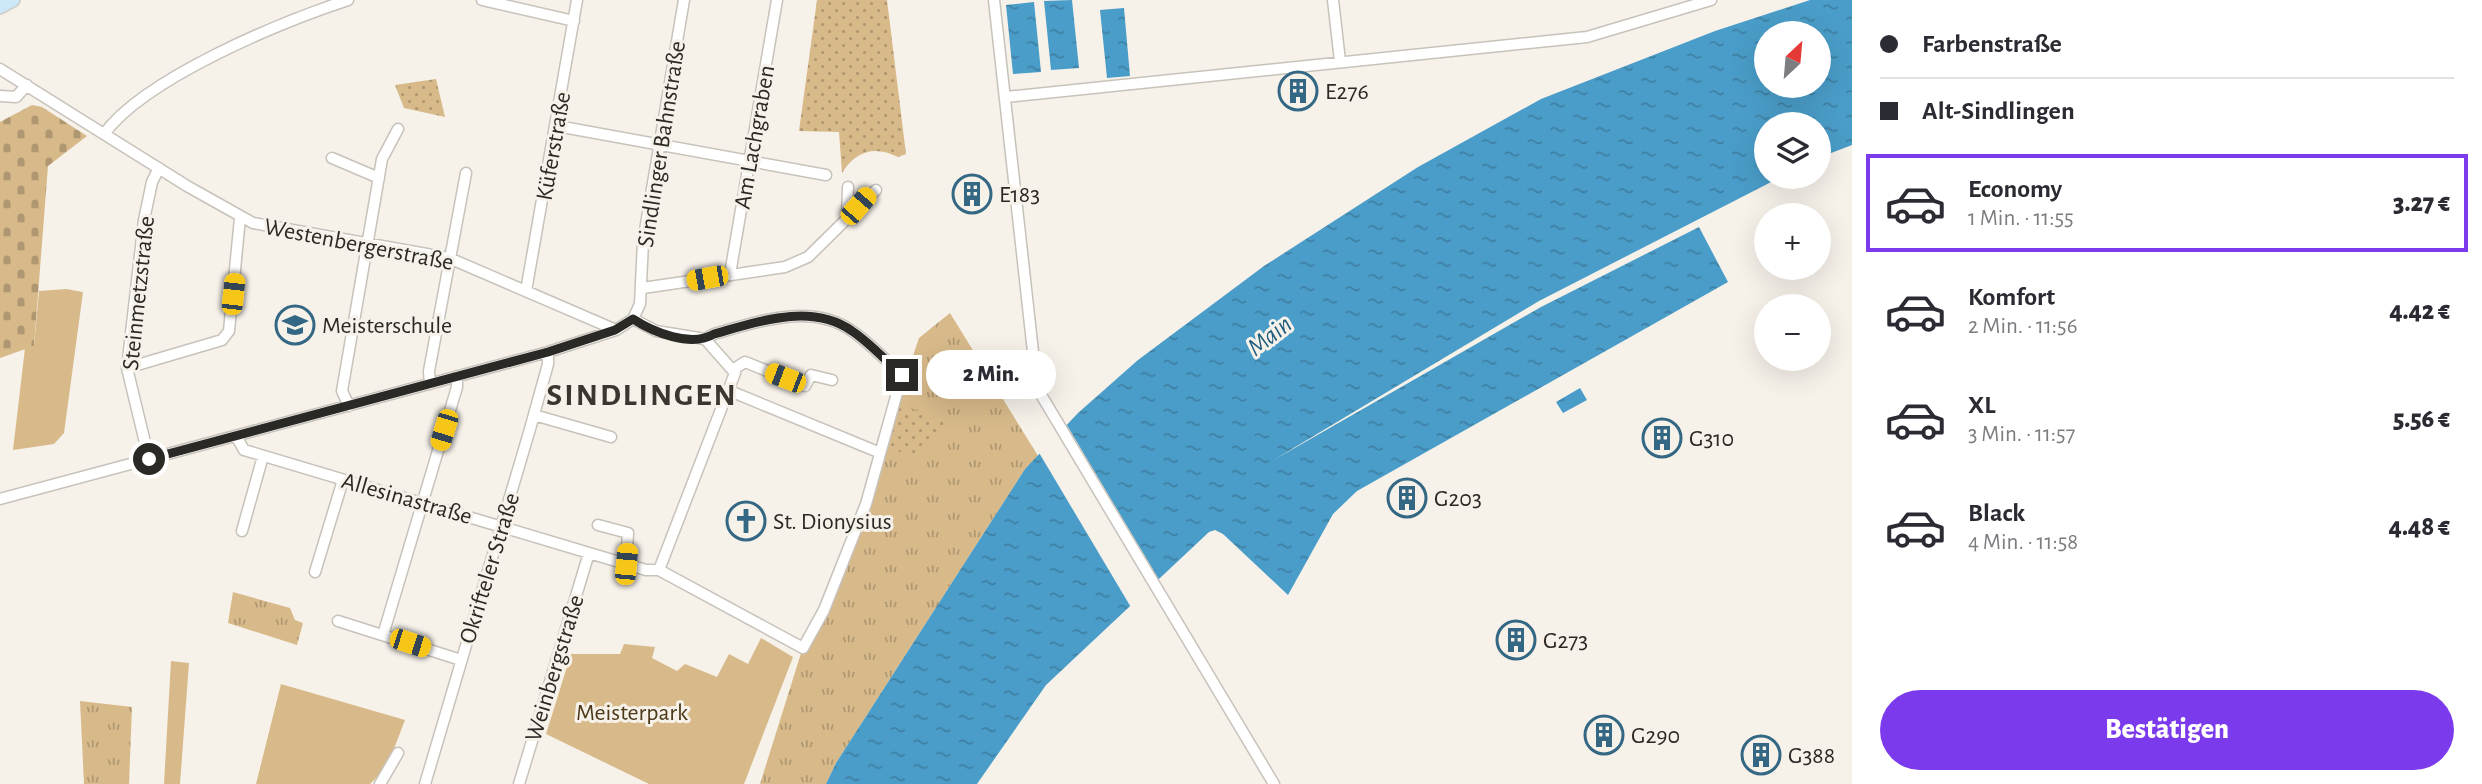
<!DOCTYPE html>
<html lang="de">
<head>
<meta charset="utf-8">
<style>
  :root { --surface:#fff; --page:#f2f2f3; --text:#2b2b33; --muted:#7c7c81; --line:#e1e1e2; --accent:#7c3aed }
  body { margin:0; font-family:"Alegreya Sans",sans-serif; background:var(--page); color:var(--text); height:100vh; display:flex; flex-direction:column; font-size:26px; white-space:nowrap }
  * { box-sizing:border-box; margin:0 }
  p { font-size:23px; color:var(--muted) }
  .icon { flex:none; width:38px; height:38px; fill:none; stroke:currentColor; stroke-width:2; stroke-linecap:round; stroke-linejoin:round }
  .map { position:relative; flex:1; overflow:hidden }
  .drawer { display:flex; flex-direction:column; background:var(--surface); width:630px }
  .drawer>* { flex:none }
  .banner { display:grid; align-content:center; height:154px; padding:0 28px; background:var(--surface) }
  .needle { width:46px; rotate:26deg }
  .fabs { position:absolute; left:1754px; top:21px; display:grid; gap:14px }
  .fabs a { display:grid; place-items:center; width:77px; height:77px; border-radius:50%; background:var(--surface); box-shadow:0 7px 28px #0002; font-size:35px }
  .end { position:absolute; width:32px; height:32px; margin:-16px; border:9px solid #2b2926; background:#fff; box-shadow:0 0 0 4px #fff }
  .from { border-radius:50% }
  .bubble { position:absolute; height:49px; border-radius:24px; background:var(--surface); box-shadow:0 7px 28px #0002; font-size:23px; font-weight:800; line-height:49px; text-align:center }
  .car { position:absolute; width:21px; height:42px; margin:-21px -10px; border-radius:9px; box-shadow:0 0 5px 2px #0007; background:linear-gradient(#f5c518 24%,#345 0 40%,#f5c518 0 76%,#345 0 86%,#f5c518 0) }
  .banner b { display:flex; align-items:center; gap:24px; height:66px; font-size:26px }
  .banner b+b { border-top:2px solid var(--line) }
  .banner i { width:18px; height:18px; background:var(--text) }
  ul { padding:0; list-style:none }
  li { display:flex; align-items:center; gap:21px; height:98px; margin:0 14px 10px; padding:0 14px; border:4px solid transparent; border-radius:0px }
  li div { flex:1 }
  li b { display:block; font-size:26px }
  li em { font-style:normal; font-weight:800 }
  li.on { border-color:var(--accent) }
  li>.icon { width:63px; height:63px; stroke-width:1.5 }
  .cta { display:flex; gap:14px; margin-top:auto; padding:14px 28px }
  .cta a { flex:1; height:80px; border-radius:42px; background:var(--accent); color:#fff; font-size:28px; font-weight:800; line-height:80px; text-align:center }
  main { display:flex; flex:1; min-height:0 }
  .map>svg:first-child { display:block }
  .grass { fill:url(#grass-tufts) }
  .cemetery { fill:url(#cemetery-stones) }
  .park { fill:url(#park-dots) }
  .garden { fill:#d8ba8a }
  .water { fill:url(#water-ripples); fill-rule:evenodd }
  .pier { fill:#f6f1e9 }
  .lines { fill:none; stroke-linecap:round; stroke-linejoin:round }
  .minor-casing { stroke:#c7c2ba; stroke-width:13 }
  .major-casing { stroke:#d0d0cf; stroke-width:16 }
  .minor { stroke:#fff; stroke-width:10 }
  .major { stroke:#cde8f9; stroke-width:12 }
  .route { stroke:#2b2926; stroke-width:9 }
  .labels { text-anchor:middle; stroke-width:6; stroke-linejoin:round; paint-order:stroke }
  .poi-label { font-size:24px; fill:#2b2926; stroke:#f6f1e9; text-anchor:start }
  .street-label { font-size:24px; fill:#2b2926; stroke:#f6f1e9 }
  .park-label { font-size:24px; fill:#4c3919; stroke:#f6f1e9 }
  .water-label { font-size:26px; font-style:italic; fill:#1f5d7d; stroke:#f6f1e9 }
  .district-label { font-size:32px; font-weight:bold; letter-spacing:2px; fill:#3b3730; stroke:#f6f1e9 }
</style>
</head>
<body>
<main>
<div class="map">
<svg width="1852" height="784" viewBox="0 0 1852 784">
  <defs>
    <pattern id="grass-tufts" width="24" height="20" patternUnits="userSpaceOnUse" patternTransform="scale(1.75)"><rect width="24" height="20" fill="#d8ba8a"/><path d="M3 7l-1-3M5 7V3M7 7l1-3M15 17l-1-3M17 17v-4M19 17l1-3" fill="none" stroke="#af9771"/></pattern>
    <pattern id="cemetery-stones" width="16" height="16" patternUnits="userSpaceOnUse" patternTransform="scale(1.75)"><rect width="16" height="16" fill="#d8ba8a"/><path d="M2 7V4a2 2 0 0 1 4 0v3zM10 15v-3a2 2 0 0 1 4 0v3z" fill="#af9771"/></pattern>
    <pattern id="park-dots" width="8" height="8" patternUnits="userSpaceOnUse" patternTransform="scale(1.75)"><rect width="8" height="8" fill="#d8ba8a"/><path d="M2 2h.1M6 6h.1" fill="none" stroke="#af9771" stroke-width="1.8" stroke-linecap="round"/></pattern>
    <pattern id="water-ripples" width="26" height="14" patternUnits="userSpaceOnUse" patternTransform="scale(1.75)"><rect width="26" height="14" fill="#4a9dc9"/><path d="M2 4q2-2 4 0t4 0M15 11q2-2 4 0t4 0" fill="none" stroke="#3e80a3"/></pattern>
  </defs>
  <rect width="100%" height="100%" fill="#f6f1e9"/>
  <path class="grass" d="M950,313L1038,456L1025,469L836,763L826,784H760L802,650L809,647L827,609L919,338Z
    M233,592L290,608L295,620L303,623L297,645L228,623Z
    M80,701L132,707L129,784H84Z"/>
  <path class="cemetery" d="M32,105L42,107L87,136L48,166L34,346L0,358V122Z"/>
  <path class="park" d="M817,0H887L906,154L898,157C875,145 855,151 842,173L839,132L799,131Z
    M436,79L445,117L404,108L395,85Z
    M900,404L950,424L922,456L885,449Z"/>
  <path class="garden" d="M66,289L83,292L64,433L54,444L13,450L25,348L34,346L39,291Z
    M761,638L793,657L744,784H649L546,734L571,654H620L624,644L655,647L652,658L677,671L685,664L717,677L729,654L748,664Z
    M171,661L189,663L180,784H164Z
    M281,684L405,720L387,767L370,784H256Z"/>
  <path class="water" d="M1072,0L1079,68L1051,70L1044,1Z
    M1810,0H1852V145L1818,158V124H1766V177H1781L1539,301L1272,461L1541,307L1699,227L1728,282L1357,491L1333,514L1288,595L1223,534L1215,530L1209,532L1046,685L977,784H826L836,763L1025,469L1078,413L1138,360L1264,266L1418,167L1541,99L1715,31ZM1766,33H1818V86H1766Z
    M1034,2L1041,72L1013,74L1006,5Z
    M1124,8L1130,76L1107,78L1100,10Z
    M1580,388L1587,400L1563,413L1556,402Z"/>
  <path class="pier" d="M1065,422L1160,582L1132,609L1038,451Z"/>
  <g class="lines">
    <defs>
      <path id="minor" d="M482,0L574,21
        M994,0L1037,388L1274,784
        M1333,0L1340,61
        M0,69L187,186L253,223L449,258L616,330
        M0,96L16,97L27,85
        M1006,97L1587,37L1711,0
        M557,126L826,175
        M104,134C145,78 281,22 348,0
        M332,158L379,178
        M847,219L848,187
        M730,274L777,0
        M643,288L785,267L808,257L876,190
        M526,291L577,0
        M633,319L656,331L705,339L735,373L659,570
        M127,368L222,340L229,331L240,218
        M734,369L745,362L805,386L811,375L832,380
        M430,384L429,371L466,173
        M730,391L878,452
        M349,406L342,391L382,159L398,129
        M534,415L611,437
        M236,436L244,450L646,570H659L803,648L824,610L866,504L902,375C886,361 870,343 852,331C811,302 757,322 714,334L705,339
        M149,459L127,368L144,220L152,182L159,168
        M0,499L548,352L616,330L633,319L640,304L643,242L684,0
        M598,525L628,533L626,564
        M242,531L263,456
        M315,572L343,480
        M338,621L461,660
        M383,635L457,387V376
        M380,784L398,753
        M425,784L530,429L548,364V352
        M519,784L589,553"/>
      <path id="major" d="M0,7L13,0"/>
    </defs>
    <use href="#minor" class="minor-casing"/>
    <use href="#major" class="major-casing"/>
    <use href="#minor" class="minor"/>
    <use href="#major" class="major"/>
  </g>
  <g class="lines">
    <path class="route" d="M149,459L548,352L615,330L633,319C653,332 691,348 714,334C757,322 811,302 852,331C870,343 886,361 902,375"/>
  </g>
  <defs>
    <symbol id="building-ring" viewBox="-11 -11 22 22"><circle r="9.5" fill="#f6f1e9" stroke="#336784" stroke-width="1.5"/><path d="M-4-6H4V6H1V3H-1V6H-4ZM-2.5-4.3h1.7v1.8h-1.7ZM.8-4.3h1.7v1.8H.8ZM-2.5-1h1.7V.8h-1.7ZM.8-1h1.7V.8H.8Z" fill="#336784"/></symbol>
    <symbol id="school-ring" viewBox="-11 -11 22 22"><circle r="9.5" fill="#f6f1e9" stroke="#336784" stroke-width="1.5"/><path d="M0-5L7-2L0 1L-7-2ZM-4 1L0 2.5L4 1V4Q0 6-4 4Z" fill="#336784"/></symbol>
    <symbol id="church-ring" viewBox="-11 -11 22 22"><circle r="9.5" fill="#f6f1e9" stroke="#336784" stroke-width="1.5"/><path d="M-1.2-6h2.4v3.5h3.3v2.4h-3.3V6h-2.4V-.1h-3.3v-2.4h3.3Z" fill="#336784"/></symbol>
  </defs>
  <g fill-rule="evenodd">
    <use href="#building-ring" x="1276" y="69" width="44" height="44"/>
    <use href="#building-ring" x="950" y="172" width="44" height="44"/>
    <use href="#school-ring" x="273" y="303" width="44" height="44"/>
    <use href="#building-ring" x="1640" y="416" width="44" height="44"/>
    <use href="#building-ring" x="1385" y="476" width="44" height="44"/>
    <use href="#church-ring" x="724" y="499" width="44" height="44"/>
    <use href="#building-ring" x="1494" y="618" width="44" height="44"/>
    <use href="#building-ring" x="1582" y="713" width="44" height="44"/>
    <use href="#building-ring" x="1739" y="733" width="44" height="44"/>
  </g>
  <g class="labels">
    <g class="poi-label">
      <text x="1325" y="99">E276</text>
      <text x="999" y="202">E183</text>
      <text x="322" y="333">Meisterschule</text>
      <text x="1689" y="446">G310</text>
      <text x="1434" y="506">G203</text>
      <text x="773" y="529">St. Dionysius</text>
      <text x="1543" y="648">G273</text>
      <text x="1631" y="743">G290</text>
      <text x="1788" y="763">G388</text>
    </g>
    <g class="street-label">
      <text transform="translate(754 137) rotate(-80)" y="8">Am Lachgraben</text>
      <text transform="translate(661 144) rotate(-81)" y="8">Sindlinger Bahnstraße</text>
      <text transform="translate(553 146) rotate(-80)" y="8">Küferstraße</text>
      <text transform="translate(359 244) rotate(11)" y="8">Westenbergerstraße</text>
      <text transform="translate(138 293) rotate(-84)" y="8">Steinmetzstraße</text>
      <text transform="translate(407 498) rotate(16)" y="8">Allesinastraße</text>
      <text transform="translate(489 568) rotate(-73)" y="8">Okrifteler Straße</text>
      <text transform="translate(554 668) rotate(-73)" y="8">Weinbergstraße</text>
    </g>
    <g class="park-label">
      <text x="632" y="720">Meisterpark</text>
    </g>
    <g class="water-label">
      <text transform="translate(1269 335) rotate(-38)" y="9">Main</text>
    </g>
    <g class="district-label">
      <text x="642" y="405">SINDLINGEN</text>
    </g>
  </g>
</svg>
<div class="fabs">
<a><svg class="needle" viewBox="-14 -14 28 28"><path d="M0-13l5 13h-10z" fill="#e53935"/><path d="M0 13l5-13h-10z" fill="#7c7c81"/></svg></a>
<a><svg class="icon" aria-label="layers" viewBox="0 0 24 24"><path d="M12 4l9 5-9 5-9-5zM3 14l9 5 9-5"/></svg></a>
<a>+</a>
<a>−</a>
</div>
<i class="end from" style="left:149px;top:459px"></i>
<i class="end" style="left:902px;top:375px"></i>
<div class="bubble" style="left:926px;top:350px;width:130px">2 Min.</div>
<i class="car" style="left:858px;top:206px;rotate:41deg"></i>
<i class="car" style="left:707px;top:278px;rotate:260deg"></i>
<i class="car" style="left:233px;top:294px;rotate:6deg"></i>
<i class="car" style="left:785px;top:378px;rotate:291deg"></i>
<i class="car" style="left:444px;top:430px;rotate:197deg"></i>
<i class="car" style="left:626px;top:564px;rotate:5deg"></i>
<i class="car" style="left:410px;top:643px;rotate:108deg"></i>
</div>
<section class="drawer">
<div class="banner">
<b><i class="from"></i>Farbenstraße</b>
<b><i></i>Alt-Sindlingen</b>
</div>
<ul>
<li class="on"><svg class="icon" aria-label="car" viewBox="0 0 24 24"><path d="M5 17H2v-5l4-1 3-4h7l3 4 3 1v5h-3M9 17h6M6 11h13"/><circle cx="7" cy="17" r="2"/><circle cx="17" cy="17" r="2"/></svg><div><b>Economy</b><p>1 Min. · 11:55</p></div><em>3.27 €</em></li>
<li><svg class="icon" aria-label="car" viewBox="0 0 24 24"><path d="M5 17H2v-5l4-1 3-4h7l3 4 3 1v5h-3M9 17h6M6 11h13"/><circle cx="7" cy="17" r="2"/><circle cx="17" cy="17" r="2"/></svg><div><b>Komfort</b><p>2 Min. · 11:56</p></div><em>4.42 €</em></li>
<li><svg class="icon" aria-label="car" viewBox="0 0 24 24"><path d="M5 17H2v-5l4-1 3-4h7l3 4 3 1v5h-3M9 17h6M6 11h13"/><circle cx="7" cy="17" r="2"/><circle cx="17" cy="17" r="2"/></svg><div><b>XL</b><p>3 Min. · 11:57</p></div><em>5.56 €</em></li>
<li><svg class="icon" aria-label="car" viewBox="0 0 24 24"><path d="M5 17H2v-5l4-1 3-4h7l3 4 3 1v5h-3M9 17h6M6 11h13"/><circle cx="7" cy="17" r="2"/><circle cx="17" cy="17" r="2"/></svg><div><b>Black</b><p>4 Min. · 11:58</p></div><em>4.48 €</em></li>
</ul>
<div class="cta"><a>Bestätigen</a></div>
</section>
</main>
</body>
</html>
